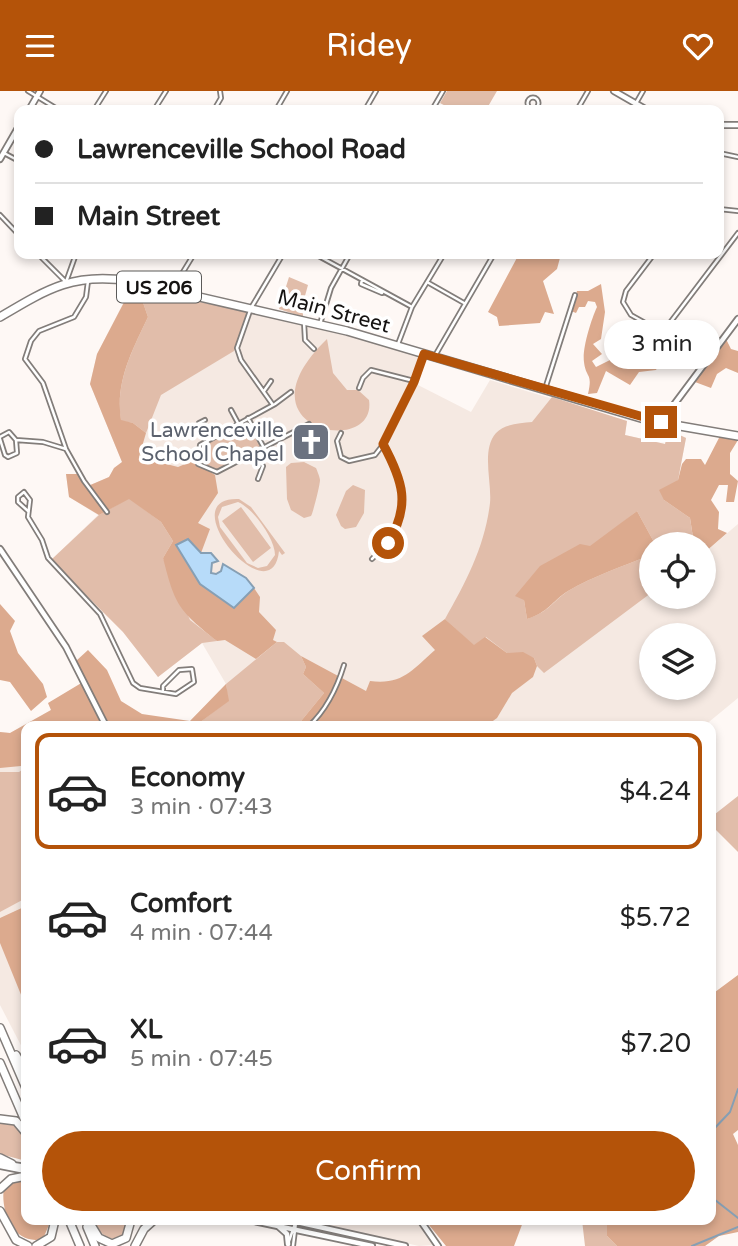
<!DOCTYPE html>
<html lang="en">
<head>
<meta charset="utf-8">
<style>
  :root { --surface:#fff; --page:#f2f2f2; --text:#222; --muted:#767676; --line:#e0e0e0; --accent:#b45309 }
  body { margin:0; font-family:"Varela Round",sans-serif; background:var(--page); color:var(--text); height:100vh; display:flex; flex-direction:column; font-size:26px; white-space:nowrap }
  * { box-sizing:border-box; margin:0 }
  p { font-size:23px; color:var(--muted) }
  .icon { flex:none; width:38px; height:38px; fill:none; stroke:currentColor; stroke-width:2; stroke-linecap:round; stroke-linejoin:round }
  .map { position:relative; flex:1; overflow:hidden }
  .details { position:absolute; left:21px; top:630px; width:695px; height:504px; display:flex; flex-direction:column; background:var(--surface); border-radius:14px; box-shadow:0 4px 10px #0003 }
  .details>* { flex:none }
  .banner { position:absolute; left:14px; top:14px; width:710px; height:154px; border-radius:14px; box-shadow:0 4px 10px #0003; display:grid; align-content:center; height:154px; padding:0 21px; background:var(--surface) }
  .buttons { position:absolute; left:639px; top:441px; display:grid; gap:14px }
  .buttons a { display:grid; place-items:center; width:77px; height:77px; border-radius:50%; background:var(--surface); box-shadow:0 4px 10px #0003; font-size:35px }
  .end { position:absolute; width:32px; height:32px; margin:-16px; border:9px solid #b45309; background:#fff; box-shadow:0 0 0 4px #fff }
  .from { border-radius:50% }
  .bubble { position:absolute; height:49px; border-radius:24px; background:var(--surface); box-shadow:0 4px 10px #0003; font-size:23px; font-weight:600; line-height:49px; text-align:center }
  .banner b { display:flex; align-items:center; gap:24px; height:66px; font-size:26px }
  .banner b+b { border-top:2px solid var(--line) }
  .banner i { width:18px; height:18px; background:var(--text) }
  ul { padding:12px 0 0; list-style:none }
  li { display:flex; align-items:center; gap:21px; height:116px; margin:0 14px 10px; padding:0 7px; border:4px solid transparent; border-radius:14px }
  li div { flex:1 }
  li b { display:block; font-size:26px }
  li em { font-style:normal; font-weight:600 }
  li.selected { border-color:var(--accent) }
  li>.icon { width:63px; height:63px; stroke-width:1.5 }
  .cta { display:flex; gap:14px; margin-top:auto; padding:14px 21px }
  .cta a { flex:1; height:80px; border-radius:42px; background:var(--accent); color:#fff; font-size:28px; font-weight:600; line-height:80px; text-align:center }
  header { display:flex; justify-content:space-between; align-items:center; height:91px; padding:0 21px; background:var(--accent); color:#fff; font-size:32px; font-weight:600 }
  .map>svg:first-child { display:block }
  .built { fill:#f5e9e2; fill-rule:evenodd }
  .green { fill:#e1bdaa; fill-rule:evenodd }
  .forest { fill:#dcaa8e }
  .water { fill:#b7dbf9; stroke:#869fb4; stroke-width:2 }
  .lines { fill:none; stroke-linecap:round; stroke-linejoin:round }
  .stream { stroke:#869fb4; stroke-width:2 }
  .street-casing { stroke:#827d7a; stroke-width:6 }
  .secondary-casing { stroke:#827d7a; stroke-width:8 }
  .highway-casing { stroke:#827d7a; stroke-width:10 }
  .street { stroke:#fff; stroke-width:2.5 }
  .secondary { stroke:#fff; stroke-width:4.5 }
  .highway { stroke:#fff; stroke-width:7 }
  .route { stroke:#b45309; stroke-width:9 }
  .labels { text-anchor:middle; stroke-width:7; stroke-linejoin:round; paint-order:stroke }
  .shield { fill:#fff; stroke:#5b5a59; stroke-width:2 }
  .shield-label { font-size:19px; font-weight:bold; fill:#151312 }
  .street-label { font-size:21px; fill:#151312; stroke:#fff }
  .worship-label { font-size:21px; fill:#5b616d; stroke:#fff; text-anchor:end }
</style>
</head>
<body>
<header><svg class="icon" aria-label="menu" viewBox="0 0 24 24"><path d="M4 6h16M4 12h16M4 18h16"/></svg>Ridey<svg class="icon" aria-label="heart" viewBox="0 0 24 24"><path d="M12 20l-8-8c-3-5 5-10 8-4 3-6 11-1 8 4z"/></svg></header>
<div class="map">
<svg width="738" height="1155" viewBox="0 0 738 1155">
  <rect width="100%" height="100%" fill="#fef8f5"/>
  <path class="built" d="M132,195L247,218L420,264L418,294L471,321L490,289L627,330L625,344L665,353L669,339L686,347L678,389L694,453H651V506H704V462L738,433V607L704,635H191L190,630L226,593L202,552L158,586L123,541L51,469L98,424L69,406L66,383H77L88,395L109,386L114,377L122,371L90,293L97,263ZM651,544H704V597H651Z
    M48,612L103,635H26V964L0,914V641L10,642L51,619Z
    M301,1129H415L433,1154L419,1155Z"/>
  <path class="green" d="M447,0H497L486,19H453L440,12Z
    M289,186L308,194L303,212V226L279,218Z
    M139,200L248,220L234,260L161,304L146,342L133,332L121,330C115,291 132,260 148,226Z
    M327,248L333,282L347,299H358L369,309C378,367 232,340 327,248Z
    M552,306L627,330L625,344L665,353L669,339L686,347L678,389L664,409L690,427L694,453H655L637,420L524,509L527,528C550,520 551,512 568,500C594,485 623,475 651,464V502L544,582L537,575L534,567L507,562L486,546L474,555L445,528C466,491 485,455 490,412C492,391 481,359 496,342C504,333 520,332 532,331Z
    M246,330L261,357L217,380L200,372L202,355Z
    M304,371L316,377C317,379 320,387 320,389C320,394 313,422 311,425L304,427L291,419L287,408L286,376L291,372Z
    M353,394L365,399L364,422L356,436L345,438L341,435L336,424L346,400Z
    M129,407L161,431L173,450L163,467L190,529L217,550L202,552L158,586L123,541L51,469L99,424Z
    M239,408L251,416L285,462L282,464L279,460C272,527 169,405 239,408ZM238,411C253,417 275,448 275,464L267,475L258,477L247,472L220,436L218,426L222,416Z
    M241,416L271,457L253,471L222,430Z
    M277,551H284L301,565L306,576L303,583L324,602L297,635H195L228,610L226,593Z
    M26,676V807L0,821V681H19Z
    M738,705V761L711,734L710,727Z
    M0,1033H13C25,1045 26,1053 26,1070L0,1063Z
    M93,1129H127C128,1136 124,1143 119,1148C104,1149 100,1141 93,1129Z
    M582,1129H607V1145L617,1155H585Z"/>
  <path class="forest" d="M519,163H561L557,178L543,190L554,223L545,221L540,232L499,235L497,226L488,221Z
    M601,193L605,221L601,248L593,253L602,263L592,270L596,276L610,269L619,248L655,261L669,257L656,279L639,281L630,294L606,280L597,302L588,303C593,281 586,288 584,271C582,258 591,229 597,216L595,211L588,210L585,216H579L576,222L571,220L577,200H588Z
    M131,198L139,200L148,226C132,260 115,291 121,329L133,332L146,342L139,366L178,376L190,371L198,373L215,384L218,402L198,432L210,438L201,462L188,448L176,454L234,517L254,497L260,506L259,521L276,539L273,549L277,551L256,568L225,549L217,550C178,519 175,514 163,467L173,450L161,431L129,408L99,424L69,406L66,383H77L88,395L109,386L114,377L122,371L90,293L97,263Z
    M726,248L731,258L738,260V282L726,277L717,283L711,297L695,291Z
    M720,345L738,349L730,362V383L738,390L734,411H726L728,394H719L711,409L719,421L718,438L727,442L704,462V453H694L690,427L664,409L659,399L678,389L682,373L686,368H701L705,374Z
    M637,420L655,453H651V464C623,475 594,485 568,500C551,511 549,521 527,528L524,509L515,505L540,475L580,453L590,455Z
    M0,513L15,530L10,540L18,562L43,593L47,606L31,620L10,591L0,589Z
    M445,528L474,554L485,546L507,562L523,561L534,567L537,575L533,586L512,602L497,627L486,635H297L324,602L303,583L306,576L301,565L366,600L370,590C403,594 412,579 435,559L422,545Z
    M88,559L107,579L121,610L142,623L190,630L226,593L229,610L195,635H106L76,570Z
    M83,591L103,635H26V671L21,675L0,677V641L10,642L51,619L48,612Z
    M26,815V916L0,852V827Z
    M738,884V1039L733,1043L738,1054V1141L719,1145L705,1155H617L607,1145V1129H710L711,904Z
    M26,1089V1129H51L43,1148C13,1155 0,1120 4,1096L12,1092Z
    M434,1129H501L509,1133L510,1129L523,1131L514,1155H446L429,1134Z"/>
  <path class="water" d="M188,448L201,462H211L218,470L212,472L211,482L216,483L221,480L223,473L246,487L254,497L234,517L200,493L176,454Z"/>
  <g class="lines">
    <path class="stream" d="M710,1042L730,1021L738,998
      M710,1105L738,1127
      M692,1155L738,1136"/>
    <defs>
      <path id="street" d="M28,0L59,19
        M527.5 12a5.5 5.5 0 1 1 11 0a5.5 5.5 0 1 1-11 0Z
        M94,19L106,0
        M154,19L166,0
        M214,19L221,7L220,0
        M276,19L287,0
        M365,19L376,0
        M432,19L443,0
        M577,19L588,0
        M632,19L643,0
        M4,62L19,70
        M719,62L738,66
        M719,118L738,120
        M0,124L19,144
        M38,163L66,191L76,163
        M315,163L412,216
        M654,163L626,200L623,211L631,224L658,239L669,233L738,142
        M362,189L361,193L382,202
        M88,190L86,206L74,226L39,240L31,250L25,268L43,292L66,358L84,390L107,421
        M427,191L464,212
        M172,199L194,163
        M304,231L305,249L314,258
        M320,233L331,197L350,163
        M398,253L412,216L444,163
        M436,263L494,163
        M359,297L363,287L371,279L414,290
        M545,298L575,204
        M264,300L271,290
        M291,301L275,313L200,354L198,373L217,381L309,333
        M273,314L241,269L237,257L251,217L283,163
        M231,319L238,332
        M248,327L264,357
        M205,329L199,332L208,350
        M341,342L337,350L341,366L349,370L375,364L382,355
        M0,346L9,341L16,349L43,351L66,358
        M0,348L5,364L8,366L17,362L16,349
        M255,361L263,375L258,388
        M28,420L18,411V406L24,401L30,409L28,426L42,449L48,467L100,523L133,592L140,597L176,603L194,591L192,578L179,579L163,595V599
        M372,468C412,428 409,401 383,353L414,292L424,264
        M309,635C326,619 337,597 344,574
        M289,1150L296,1130
        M293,1155L296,1131"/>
      <path id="secondary" d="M614,0L647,19
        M29,19L40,0
        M719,34H738
        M0,68L19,35
        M661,331L738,228
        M0,458L66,556L106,635
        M0,1072L26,1076
        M0,1075L26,1080
        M249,1129L372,1155
        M288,1129L405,1155
        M420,1129L438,1155
        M278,1135L287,1143L288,1153"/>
      <path id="highway" d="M0,226C47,198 74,181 130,190L347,240L651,330L738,345
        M0,937L26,997
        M16,964L26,982
        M0,972L26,1032
        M0,1028L16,1030L26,1042
        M0,1067L12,1073
        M0,1098L11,1088L26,1085
        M0,1120L16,1149L28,1155
        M69,1129L80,1155
        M88,1129L99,1147L112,1153L126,1147L131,1129
        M87,1136L95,1155
        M36,1155L51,1146L55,1129
        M135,1155L144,1138L154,1129"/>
    </defs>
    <use href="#street" class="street-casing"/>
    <use href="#secondary" class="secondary-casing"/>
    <use href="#highway" class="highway-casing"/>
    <use href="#street" class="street"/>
    <use href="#secondary" class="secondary"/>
    <use href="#highway" class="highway"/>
  </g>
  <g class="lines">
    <path class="route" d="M388,452C411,414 403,390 383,353L414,291L424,263L661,331"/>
  </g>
  <defs>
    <symbol id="church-square" viewBox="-11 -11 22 22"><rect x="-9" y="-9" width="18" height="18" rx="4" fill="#6b7280" stroke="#fff"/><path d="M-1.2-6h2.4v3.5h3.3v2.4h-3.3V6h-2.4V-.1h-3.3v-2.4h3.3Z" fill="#fff"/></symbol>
  </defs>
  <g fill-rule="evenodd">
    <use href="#church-square" x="289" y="329" width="44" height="44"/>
  </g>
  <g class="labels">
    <rect class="shield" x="117" y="180.5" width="84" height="31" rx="5"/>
    <g class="shield-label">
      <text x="159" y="203">US 206</text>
    </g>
    <g class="street-label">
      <text transform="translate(334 220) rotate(15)" y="7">Main Street</text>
    </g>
    <g class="worship-label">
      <text x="284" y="346">Lawrenceville<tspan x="284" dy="24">School Chapel</tspan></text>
    </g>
  </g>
</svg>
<div class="buttons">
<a><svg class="icon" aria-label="locate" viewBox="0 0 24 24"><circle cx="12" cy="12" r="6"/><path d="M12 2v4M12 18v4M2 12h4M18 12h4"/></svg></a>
<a><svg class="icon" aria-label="layers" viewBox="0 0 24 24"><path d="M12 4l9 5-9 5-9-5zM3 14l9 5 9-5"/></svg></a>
</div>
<i class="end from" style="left:388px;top:452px"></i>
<i class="end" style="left:661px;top:331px"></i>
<div class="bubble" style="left:604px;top:229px;width:116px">3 min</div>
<div class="banner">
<b><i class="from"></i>Lawrenceville School Road</b>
<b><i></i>Main Street</b>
</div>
<section class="details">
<ul>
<li class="selected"><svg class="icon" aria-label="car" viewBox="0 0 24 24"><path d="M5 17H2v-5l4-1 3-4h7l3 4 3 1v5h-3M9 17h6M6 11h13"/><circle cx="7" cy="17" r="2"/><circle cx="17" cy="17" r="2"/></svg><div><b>Economy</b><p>3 min · 07:43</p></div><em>$4.24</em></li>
<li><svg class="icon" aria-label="car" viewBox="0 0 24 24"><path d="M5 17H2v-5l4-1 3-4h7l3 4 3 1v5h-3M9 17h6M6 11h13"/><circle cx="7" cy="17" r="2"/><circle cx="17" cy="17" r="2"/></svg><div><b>Comfort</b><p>4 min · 07:44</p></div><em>$5.72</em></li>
<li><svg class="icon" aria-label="car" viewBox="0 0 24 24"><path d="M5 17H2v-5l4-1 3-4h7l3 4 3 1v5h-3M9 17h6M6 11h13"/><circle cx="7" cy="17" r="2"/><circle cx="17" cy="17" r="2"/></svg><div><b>XL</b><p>5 min · 07:45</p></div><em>$7.20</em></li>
</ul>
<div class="cta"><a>Confirm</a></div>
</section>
</div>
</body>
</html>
